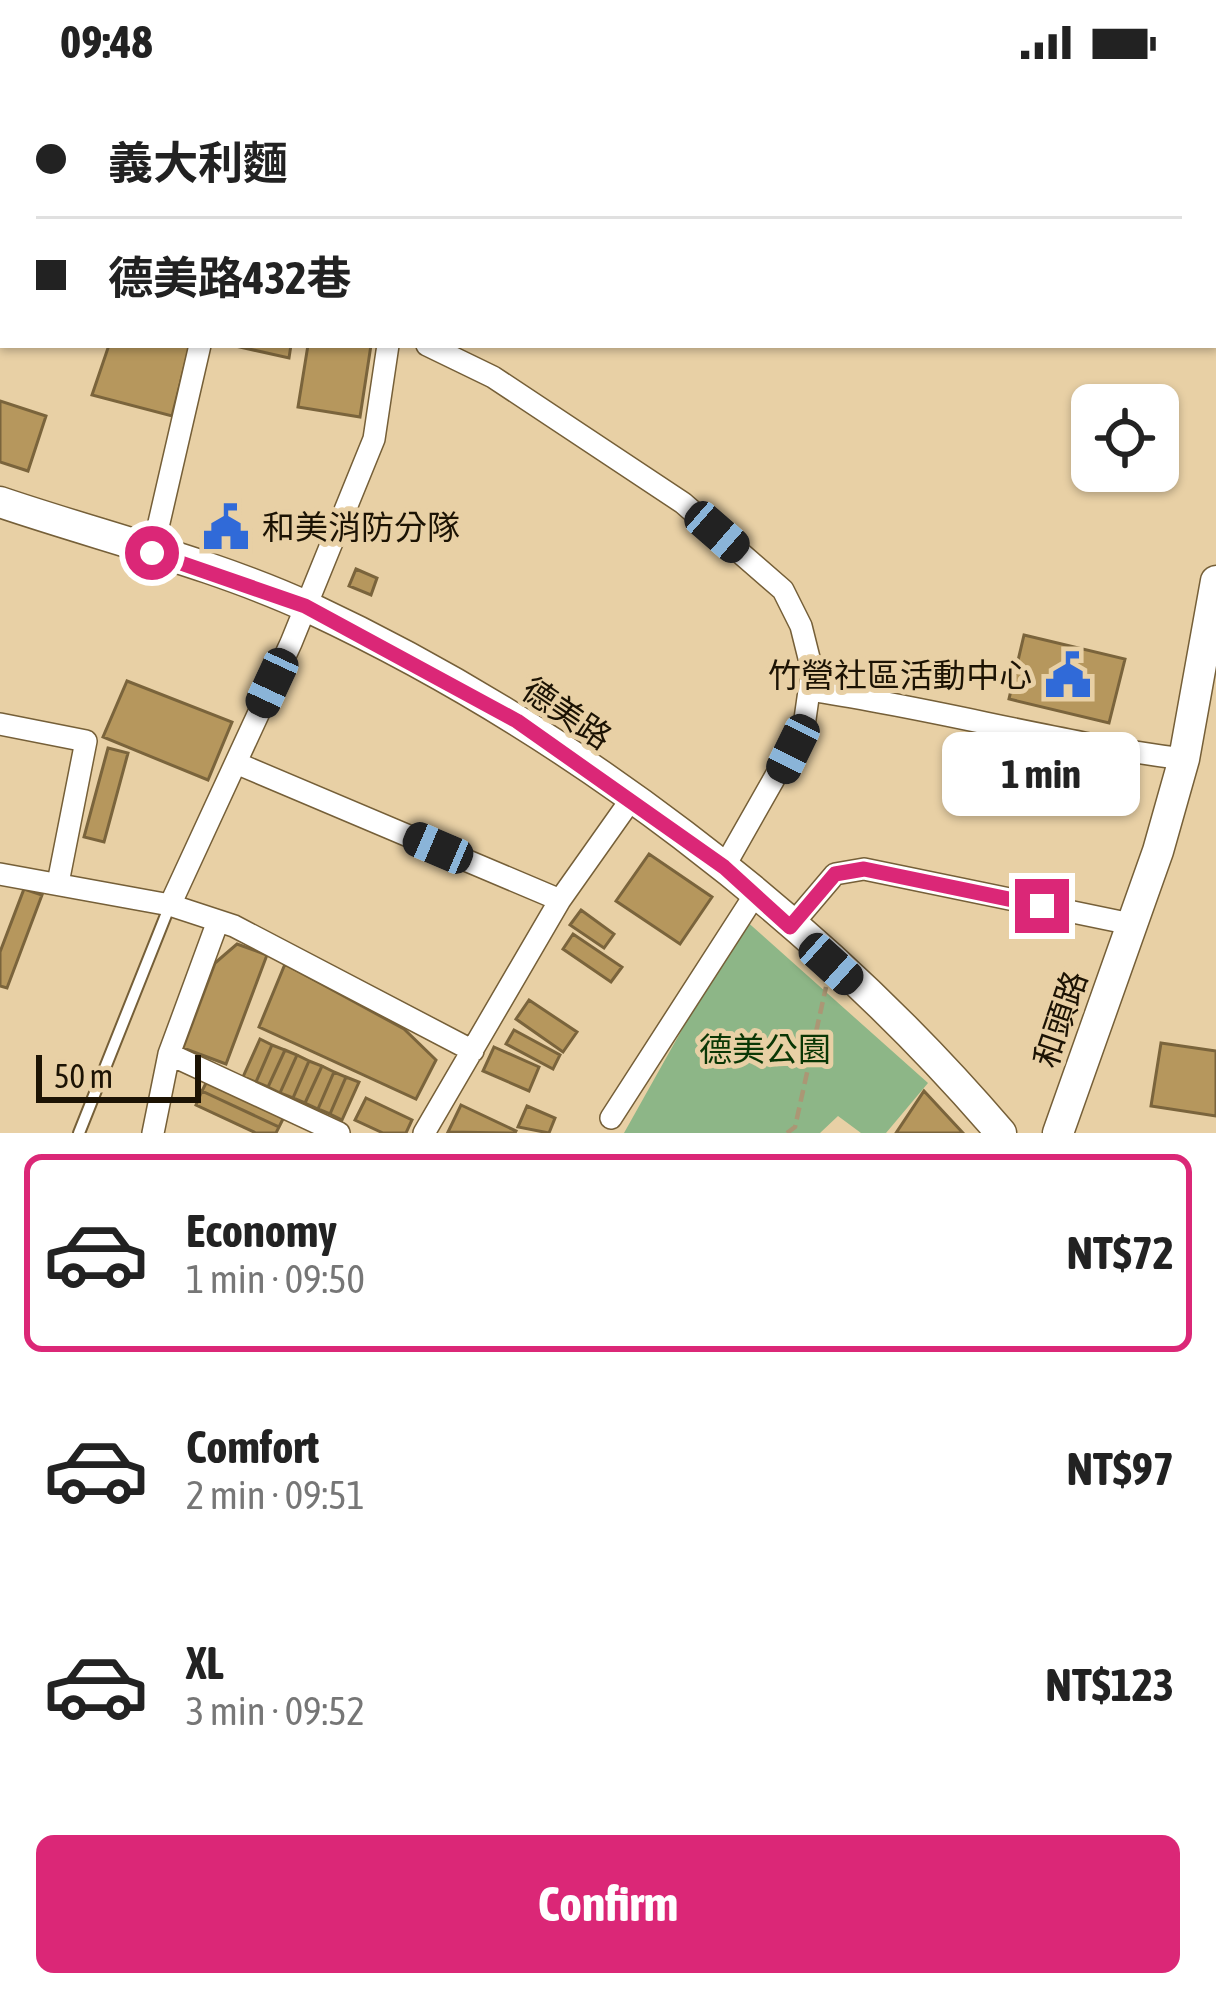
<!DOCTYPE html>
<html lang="en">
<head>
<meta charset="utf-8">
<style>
  :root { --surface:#fff; --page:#f2f2f2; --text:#222; --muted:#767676; --line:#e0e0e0; --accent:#db2777 }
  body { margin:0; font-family:"Asap Condensed","Noto Sans TC",sans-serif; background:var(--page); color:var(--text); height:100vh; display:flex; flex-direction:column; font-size:45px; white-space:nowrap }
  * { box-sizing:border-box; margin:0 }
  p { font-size:39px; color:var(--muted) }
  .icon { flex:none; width:66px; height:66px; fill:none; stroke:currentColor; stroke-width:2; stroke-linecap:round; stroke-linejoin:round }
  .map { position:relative; height:1049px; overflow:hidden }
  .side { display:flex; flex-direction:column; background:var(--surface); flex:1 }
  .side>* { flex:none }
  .banner { position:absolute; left:0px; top:0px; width:1218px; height:264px; box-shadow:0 3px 9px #0004; display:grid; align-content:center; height:264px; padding:0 36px; background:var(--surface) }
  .buttons { position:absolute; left:1071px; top:300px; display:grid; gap:24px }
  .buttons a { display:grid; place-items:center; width:108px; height:108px; border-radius:18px; background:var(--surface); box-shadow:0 3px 9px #0004; font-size:60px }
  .scale { position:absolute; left:36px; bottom:30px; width:165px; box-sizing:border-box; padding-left:12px; border:6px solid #1c1304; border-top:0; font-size:33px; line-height:42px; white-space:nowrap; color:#1c1304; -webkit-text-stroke:9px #e8d0a5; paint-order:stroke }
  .end { position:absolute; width:54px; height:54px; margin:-27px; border:15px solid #db2777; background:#fff; box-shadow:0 0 0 6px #fff }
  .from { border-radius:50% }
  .bubble { position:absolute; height:84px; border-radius:18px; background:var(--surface); box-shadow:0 3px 9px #0004; font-size:39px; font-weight:700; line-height:84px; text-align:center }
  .car { position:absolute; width:36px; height:72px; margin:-36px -18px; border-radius:15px; box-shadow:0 0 9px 3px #0007; background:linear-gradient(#222 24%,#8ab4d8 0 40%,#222 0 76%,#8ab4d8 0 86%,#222 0) }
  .banner b { display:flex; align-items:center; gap:42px; height:114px; font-size:45px }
  .banner b+b { border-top:3px solid var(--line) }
  .banner i { width:30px; height:30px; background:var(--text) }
  ul { padding:21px 0 0; list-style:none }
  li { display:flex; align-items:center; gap:36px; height:198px; margin:0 24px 18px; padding:0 12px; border:6px solid transparent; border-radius:18px }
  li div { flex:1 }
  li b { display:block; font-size:45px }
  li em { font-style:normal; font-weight:700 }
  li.selected { border-color:var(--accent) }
  li>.icon { width:108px; height:108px; stroke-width:1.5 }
  .button { display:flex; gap:24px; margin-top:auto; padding:24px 36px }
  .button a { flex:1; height:138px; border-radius:18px; background:var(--accent); color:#fff; font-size:48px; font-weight:700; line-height:138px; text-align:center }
  .status { display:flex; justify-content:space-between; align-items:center; height:84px; padding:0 60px; background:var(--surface); direction:ltr }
  .status svg { height:33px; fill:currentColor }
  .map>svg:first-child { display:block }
  .green { fill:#8db687 }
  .building { fill:#b6975d; stroke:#7a643c; stroke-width:3 }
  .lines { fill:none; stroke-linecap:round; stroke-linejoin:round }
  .lane-casing { stroke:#755f38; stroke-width:14 }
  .street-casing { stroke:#755f38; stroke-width:24 }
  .secondary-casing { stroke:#755f38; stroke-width:33 }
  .path { stroke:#ab9775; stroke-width:4.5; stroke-dasharray:12 6; stroke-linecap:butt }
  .lane { stroke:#fff; stroke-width:10 }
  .street { stroke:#fff; stroke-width:21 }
  .secondary { stroke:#fff; stroke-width:30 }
  .route { stroke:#db2777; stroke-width:15 }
  .labels { text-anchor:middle; stroke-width:10; stroke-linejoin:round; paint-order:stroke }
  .poi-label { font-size:33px; fill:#1c1304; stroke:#e8d0a5; text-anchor:start }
  .street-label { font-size:33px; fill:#1c1304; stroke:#e8d0a5 }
  .park-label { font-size:33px; fill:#093705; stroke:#e8d0a5 }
</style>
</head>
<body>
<div class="status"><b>09:48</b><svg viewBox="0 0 49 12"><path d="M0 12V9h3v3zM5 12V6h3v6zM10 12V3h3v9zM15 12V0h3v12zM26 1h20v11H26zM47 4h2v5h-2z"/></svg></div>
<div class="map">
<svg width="1216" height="1049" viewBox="0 0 1216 1049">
  <rect width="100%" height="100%" fill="#e8d0a5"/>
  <path class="green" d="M744,835L928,999L886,1049H861L838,1032L820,1049H624Z"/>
  <path class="building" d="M109,261H190L172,332L92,311Z
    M231,261H291L289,274Z
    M308,261H371L360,333L298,323Z
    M0,317L46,332L28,387L0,378Z
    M356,485L377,494L371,511L349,502Z
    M1024,551L1125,575L1109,639L1009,615Z
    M127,597L232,638L208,696L103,653Z
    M108,664L128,669L104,758L84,753Z
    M649,770L712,813L680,860L616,817Z
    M24,805L42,811L7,904L0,902V868Z
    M581,826L614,850L604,864L570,841Z
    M573,850L622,883L611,898L563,865Z
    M237,860L267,871L226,980L183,964L215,879Z
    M285,880L404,945L436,976L416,1015L259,943Z
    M529,916L577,948L563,968L516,935Z
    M514,946L560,971L553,985L506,960Z
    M260,955L272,961L256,998L243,993Z
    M1161,959L1216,967V1032L1151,1022Z
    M272,961L285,966L268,1003L256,998Z
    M494,963L539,983L529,1007L483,987Z
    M285,966L297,971L280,1009L268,1003Z
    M297,971L309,977L293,1014L280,1009Z
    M309,977L322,982L305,1019L293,1014Z
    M322,982L334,988L318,1025L305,1019Z
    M334,988L346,993L330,1030L318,1025Z
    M209,993L286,1029L279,1043L202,1007Z
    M346,993L359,998L342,1036L330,1030Z
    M202,1007L279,1043L276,1049H256L196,1021Z
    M924,1007L963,1049H896Z
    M366,1014L412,1036L406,1049H383L355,1036Z
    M461,1021L516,1047L515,1049L448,1048Z
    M527,1022L555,1034L549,1049L518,1043Z"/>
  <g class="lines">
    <defs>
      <path id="lane" d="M79,1049L170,821"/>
      <path id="street" d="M688,0L692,3
        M70,3L71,0
        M265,3V0
        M407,3L408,0
        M1079,3L1083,0
        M0,193L3,185
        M427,261L493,293L683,419L783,506L801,542L812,586L804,642L724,783
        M152,469L200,261
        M809,606C935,624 1057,659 1184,675
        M0,640L86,657L58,799
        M236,679L560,816
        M0,790L170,821L234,842L473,967
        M170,821L291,559L374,355L388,261
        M790,843L835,790L864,785L1131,840
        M169,970L339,1049
        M611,1034L756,809
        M153,1049L169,970L218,837
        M424,1049L560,816L630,717"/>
      <path id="secondary" d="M0,418C100,452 215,480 310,524C567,644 817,834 1001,1049
        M1058,1049L1158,767L1184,675L1216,497"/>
    </defs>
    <use href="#lane" class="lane-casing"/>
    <use href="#street" class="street-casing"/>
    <use href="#secondary" class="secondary-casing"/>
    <path class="path" d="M787,1049L795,1043L826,903"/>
    <use href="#lane" class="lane"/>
    <use href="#street" class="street"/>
    <use href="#secondary" class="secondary"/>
  </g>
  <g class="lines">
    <path class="route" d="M152,469L305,522L517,637L724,783L790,843L835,790L864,785L1042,822"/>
  </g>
  <defs>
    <symbol id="civic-bare" viewBox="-9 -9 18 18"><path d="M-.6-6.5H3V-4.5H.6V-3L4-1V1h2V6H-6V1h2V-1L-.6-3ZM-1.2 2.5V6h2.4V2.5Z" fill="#306ad8" stroke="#e8d0a5" stroke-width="2.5" paint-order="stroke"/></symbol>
  </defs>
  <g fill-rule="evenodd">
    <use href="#civic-bare" x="193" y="410" width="66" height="66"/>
    <use href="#civic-bare" x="1035" y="558" width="66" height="66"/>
  </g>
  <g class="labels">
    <g class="poi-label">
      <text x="262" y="455">和美消防分隊</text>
      <text x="1032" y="603" text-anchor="end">竹營社區活動中心</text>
    </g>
    <g class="street-label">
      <text transform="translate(567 629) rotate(34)" y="12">德美路</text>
      <text transform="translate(1060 935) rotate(-71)" y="12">和頭路</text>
    </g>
    <g class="park-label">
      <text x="765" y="977">德美公園</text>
    </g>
  </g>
</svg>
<div class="buttons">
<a><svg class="icon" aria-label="locate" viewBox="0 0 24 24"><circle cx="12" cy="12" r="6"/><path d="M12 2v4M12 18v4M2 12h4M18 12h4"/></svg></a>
</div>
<div class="scale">50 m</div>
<i class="end from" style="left:152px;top:469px"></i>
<i class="end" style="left:1042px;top:822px"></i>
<div class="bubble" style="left:942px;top:648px;width:198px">1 min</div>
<i class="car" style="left:717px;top:448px;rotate:131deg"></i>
<i class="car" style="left:272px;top:599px;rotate:205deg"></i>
<i class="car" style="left:793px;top:665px;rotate:206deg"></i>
<i class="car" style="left:438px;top:764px;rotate:293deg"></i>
<i class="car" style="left:831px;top:880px;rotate:132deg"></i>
<div class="banner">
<b><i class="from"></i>義大利麵</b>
<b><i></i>德美路432巷</b>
</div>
</div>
<section class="side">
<ul>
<li class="selected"><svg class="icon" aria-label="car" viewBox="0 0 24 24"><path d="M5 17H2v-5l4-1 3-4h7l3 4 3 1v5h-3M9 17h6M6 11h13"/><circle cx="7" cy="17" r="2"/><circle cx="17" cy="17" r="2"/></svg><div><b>Economy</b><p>1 min · 09:50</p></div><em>NT$72</em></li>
<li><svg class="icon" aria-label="car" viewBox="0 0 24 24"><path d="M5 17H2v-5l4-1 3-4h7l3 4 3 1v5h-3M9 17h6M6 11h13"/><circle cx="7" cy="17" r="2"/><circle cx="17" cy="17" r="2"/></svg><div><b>Comfort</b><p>2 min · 09:51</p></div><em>NT$97</em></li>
<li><svg class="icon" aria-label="car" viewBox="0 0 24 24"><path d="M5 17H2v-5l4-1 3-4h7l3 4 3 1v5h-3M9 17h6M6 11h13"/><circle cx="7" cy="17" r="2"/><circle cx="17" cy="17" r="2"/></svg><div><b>XL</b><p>3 min · 09:52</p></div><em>NT$123</em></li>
</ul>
<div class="button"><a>Confirm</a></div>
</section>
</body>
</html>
